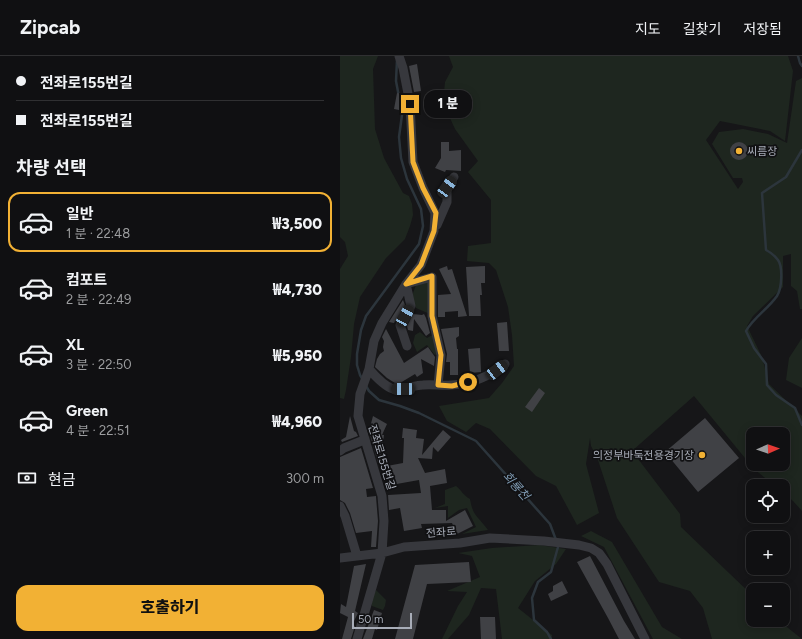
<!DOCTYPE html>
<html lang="ko">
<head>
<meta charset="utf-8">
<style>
  :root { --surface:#101012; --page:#1e1e20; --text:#f1f3f6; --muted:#9c9d9f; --line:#303032; --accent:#f2b134 }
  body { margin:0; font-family:Figtree,"Noto Sans KR",sans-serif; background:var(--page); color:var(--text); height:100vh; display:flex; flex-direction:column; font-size:15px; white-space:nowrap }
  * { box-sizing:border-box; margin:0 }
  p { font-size:13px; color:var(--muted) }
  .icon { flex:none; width:22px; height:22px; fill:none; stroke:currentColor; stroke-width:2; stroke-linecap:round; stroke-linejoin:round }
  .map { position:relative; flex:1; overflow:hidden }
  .details { display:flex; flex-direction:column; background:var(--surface); width:340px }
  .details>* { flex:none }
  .guide { display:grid; align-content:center; height:88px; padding:0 16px; background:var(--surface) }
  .needle { width:26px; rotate:88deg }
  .buttons { position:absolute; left:406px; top:371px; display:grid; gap:8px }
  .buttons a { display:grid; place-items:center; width:44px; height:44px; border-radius:8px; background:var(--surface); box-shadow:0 2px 10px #0003,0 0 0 1px var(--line); font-size:20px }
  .scale { position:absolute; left:12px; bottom:10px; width:60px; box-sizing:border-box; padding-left:4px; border:2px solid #a8adb8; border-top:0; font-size:11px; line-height:14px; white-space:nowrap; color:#a8adb8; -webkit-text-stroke:3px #111113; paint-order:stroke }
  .end { position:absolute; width:18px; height:18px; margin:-9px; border:5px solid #f2b134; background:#111; box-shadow:0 0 0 2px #111 }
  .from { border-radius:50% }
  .bubble { position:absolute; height:28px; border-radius:12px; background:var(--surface); box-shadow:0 2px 10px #0003,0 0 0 1px var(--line); font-size:13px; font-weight:800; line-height:28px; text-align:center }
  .car { position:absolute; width:12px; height:24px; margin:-12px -6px; border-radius:5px; box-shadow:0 0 3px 1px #0007; background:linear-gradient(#222 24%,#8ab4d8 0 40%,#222 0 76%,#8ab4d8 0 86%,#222 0) }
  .guide b { display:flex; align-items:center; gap:14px; height:38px; font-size:15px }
  .guide b+b { border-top:1px solid var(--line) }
  .guide i { width:10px; height:10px; background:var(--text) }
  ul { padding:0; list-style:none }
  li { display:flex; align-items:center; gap:12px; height:60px; margin:0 8px 6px; padding:0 8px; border:2px solid transparent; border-radius:12px }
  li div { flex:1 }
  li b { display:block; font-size:15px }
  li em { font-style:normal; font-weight:800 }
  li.on { border-color:var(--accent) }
  li>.icon { width:36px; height:36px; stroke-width:1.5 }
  h2 { padding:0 16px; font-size:18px; line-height:48px }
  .pay { display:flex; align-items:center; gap:10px; height:44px; padding:0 16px; font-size:15px }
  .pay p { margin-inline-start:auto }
  .button { display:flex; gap:8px; margin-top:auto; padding:8px 16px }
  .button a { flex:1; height:46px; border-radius:12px; background:var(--accent); color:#111; font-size:16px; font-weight:800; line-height:46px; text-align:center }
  header { display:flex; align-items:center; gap:24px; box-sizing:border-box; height:56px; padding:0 20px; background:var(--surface); border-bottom:1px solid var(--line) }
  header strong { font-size:19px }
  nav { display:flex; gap:22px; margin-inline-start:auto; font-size:14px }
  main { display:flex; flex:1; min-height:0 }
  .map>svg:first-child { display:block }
  .green { fill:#1e261f; fill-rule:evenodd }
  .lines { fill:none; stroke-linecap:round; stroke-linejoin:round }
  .stream { stroke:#2c353c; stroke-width:2.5 }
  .building { fill:#404145 }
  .minor { stroke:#37383d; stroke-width:9 }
  .route { stroke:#f2b134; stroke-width:5 }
  .poi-dot { fill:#f2b134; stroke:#111113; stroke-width:1.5 }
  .labels { text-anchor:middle; stroke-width:3.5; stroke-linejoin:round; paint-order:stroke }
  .poi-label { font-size:11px; fill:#a8adb8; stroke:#111113; text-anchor:start }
  .street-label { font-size:11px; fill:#a8adb8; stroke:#111113 }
  .water-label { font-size:12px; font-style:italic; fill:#7f9bb3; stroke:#111113 }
</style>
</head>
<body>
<header>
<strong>Zipcab</strong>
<nav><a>지도</a><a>길찾기</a><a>저장됨</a></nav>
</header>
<main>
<section class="details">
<div class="guide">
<b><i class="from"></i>전좌로155번길</b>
<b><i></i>전좌로155번길</b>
</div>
<h2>차량 선택</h2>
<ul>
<li class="on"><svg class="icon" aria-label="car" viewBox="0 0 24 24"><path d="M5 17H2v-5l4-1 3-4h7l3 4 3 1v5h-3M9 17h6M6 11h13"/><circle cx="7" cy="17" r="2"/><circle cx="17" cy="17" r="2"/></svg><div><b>일반</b><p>1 분 · 22:48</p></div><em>₩3,500</em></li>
<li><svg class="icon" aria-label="car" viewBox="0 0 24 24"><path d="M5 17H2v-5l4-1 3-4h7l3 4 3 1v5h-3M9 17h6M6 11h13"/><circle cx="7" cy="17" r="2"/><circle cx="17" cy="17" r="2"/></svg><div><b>컴포트</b><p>2 분 · 22:49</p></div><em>₩4,730</em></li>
<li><svg class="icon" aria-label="car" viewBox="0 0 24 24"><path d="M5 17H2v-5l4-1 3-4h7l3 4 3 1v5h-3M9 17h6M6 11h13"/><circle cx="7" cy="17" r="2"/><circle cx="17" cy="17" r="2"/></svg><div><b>XL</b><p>3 분 · 22:50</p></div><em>₩5,950</em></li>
<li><svg class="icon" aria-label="car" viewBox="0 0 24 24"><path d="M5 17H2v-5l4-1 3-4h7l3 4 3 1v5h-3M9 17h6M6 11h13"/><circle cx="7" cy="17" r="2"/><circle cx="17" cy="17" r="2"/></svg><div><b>Green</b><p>4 분 · 22:51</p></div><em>₩4,960</em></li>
</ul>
<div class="pay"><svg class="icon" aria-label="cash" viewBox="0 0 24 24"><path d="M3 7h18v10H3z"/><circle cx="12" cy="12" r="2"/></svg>현금<p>300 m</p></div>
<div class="button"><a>호출하기</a></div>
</section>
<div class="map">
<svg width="462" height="583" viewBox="0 0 462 583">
  <rect width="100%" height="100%" fill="#161618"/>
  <path class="green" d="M0,0H38L33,13L35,73L44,102L63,137L69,140L72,148L73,159L70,170L65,183L46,202L20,241L14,268L11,301L6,334L4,343L0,342V213L8,200L5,186L0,181Z
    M109,0H448L453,15L445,85L430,75L380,65L366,84L398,133L403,126L402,122H393L372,88L379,76L403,73L428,78L447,87L456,25L462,22V253H460L457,235L451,230V198L443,200V231L413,260L407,270L422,301L429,328L462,360V455L453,445L443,436V430H435L414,413L354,340L292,395L340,458L341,471L413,540V564H438L462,583H372L363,552L350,535L319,526L277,462L257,401L251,390L250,382L246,408L259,457L237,469L216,430L196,420L150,373L136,367L126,376L107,365L99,350L149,342L162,327L174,310L172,279L168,251L156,214L149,207L127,205L128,190L151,187V144L128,116L138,105L115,73L103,47L105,26L113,11ZM413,378H443V408H413Z
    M91,223L92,259L76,252L72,240L77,226Z
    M80,276L87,282L94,278L100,301L94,298L87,289L77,296L73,287L75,279Z
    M462,282V332L446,324L449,302Z
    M116,430C121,434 124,440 130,443C133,461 138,460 148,474L122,478L136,471L127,452L119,454L108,462V450L95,452L105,448V434Z
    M251,475L272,486L322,571L342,583H313L264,491L241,480Z
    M199,489L226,493L216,508L195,525L178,552L212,579V583H162L156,533L141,532L129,559L108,583H102L118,550L127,536L107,535L140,521L132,500L118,497L152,492Z
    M36,534L46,544L45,550L43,554L32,550L31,544Z"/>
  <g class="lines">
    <path class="stream" d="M458,0L460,7L462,10
      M57,4L56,25L59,41
      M462,94L446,121L422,137L426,194C430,196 435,200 438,204C443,211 442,232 437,240C428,253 414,261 406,275L414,292L426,308L427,329L436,339L455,352L462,369
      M23,324L20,319L17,309V298L21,274L26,260L79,188L83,170L81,153L67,123L61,102L59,81L62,59L61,51
      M26,330L29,335L39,344L60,350L79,357L136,385L210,468L216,484
      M211,583L207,576L194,564L192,542L198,526L211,516L218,491L217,489"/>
  </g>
  <path class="building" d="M77,8L81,35L74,36L69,10Z
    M57,37L62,38L64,55L54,53Z
    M101,86H109V95L121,94V115L106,114L105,116L95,112L101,102Z
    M390 95a9 9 0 1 1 18 0a9 9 0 1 1-18 0Z
    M107,210L108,214L112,213L127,260L118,261V255L105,256V261H98V239L111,238L99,213Z
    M145,210V227H141L142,239H140L141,260H129L126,211Z
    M63,244L65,249L54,267L49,266Z
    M73,258L82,259L84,258L86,262L90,277L86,280L74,263L73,275L68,274L67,270Z
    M167,266L169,295H159L157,267Z
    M119,271V280L116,282L117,293H118V319H110V306H106L107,298L101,273Z
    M46,273L64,307L88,291L95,301L94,310L81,303L83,317L77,321L75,318L60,327H55L47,322L35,311L37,303L40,298L44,295L43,291L44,285L42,281Z
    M140,292L141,316L130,317L128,293Z
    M199,332L205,337L192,356L185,351Z
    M10,360L14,375L16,376L18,380L2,386L1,384L6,381Z
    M33,360L47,368L42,379H44L43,388L47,404L38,407L29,375Z
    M365,362L399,402L358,436L325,396Z
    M63,372L77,374L76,382L84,383L82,399L103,374L111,381L98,396L93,391L92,403L78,402L85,417L105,413L107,427L90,430L92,454H106V465L125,454L133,470L117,478L112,467L81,468L82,472L64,475L60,452L49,454L48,439L81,437L79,424L51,429L47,410L63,407L64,382H62Z
    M21,392L33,432L26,433L27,441L36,440V441L38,465L36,491H31L32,475L16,477L10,457L5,447L0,444V401Z
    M250,500L284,565L295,583H279L268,562L237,506Z
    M129,506L131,526L87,528L73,583H55L75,509Z
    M26,508L15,555L18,557L12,569L15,570L11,583H2L8,561L0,557L1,548L6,551L14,510Z
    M222,525L228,537L211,545L208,538L213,535V530Z
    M34,554L42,557L37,574L35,573L32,583H23Z
    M140,561H155L156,583H141Z"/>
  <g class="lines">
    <path class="minor" d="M97,169L107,146V131L114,121
      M67,290L60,269L71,250L66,228L92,221V260L101,299L98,329
      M29,313C35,320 44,330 53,333C63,335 74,329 83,329C93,328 102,330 111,329C131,328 150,320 165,308
      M0,395L4,392L24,384
      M0,450L5,460L17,500
      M0,502L42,497L64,491L120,487L150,482L204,485L239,489L251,492L259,497L267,508L305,583
      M17,583L42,497L44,465L42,440L18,360L20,338L29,313L34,285L42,267L66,228L81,209L94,175L95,157L83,132L73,106L70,48L63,12L59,0"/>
  </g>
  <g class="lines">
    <path class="route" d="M70,48L73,106L83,132L96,157L94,175L81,209L66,228L92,220V260L101,299L98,329L112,330L128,326"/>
  </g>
  <g class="poi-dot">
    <circle cx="399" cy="95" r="4"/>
    <circle cx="362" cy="399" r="4"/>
  </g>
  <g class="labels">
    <g class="poi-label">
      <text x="407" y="99">씨름장</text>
      <text x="354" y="403" text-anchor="end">의정부바둑전용경기장</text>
    </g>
    <g class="street-label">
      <text transform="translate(42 401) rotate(73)" y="4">전좌로155번길</text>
      <text transform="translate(101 476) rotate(-5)" y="4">전좌로</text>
    </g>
    <g class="water-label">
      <text transform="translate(176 430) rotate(48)" y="4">회룡천</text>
    </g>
  </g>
</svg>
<div class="buttons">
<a><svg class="needle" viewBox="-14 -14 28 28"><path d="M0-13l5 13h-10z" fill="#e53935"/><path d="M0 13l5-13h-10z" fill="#9c9d9f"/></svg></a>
<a><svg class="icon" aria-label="locate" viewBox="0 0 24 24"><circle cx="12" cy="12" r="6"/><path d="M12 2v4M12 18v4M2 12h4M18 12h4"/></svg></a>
<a>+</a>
<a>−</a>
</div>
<div class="scale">50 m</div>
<i class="end from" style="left:128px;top:326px"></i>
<i class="end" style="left:70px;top:48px"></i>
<div class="bubble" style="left:84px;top:34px;width:48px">1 분</div>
<i class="car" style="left:107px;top:131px;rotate:36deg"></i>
<i class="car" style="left:65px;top:260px;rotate:29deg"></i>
<i class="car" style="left:157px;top:314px;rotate:53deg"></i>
<i class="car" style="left:63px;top:333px;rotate:270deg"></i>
</div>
</main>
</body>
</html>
